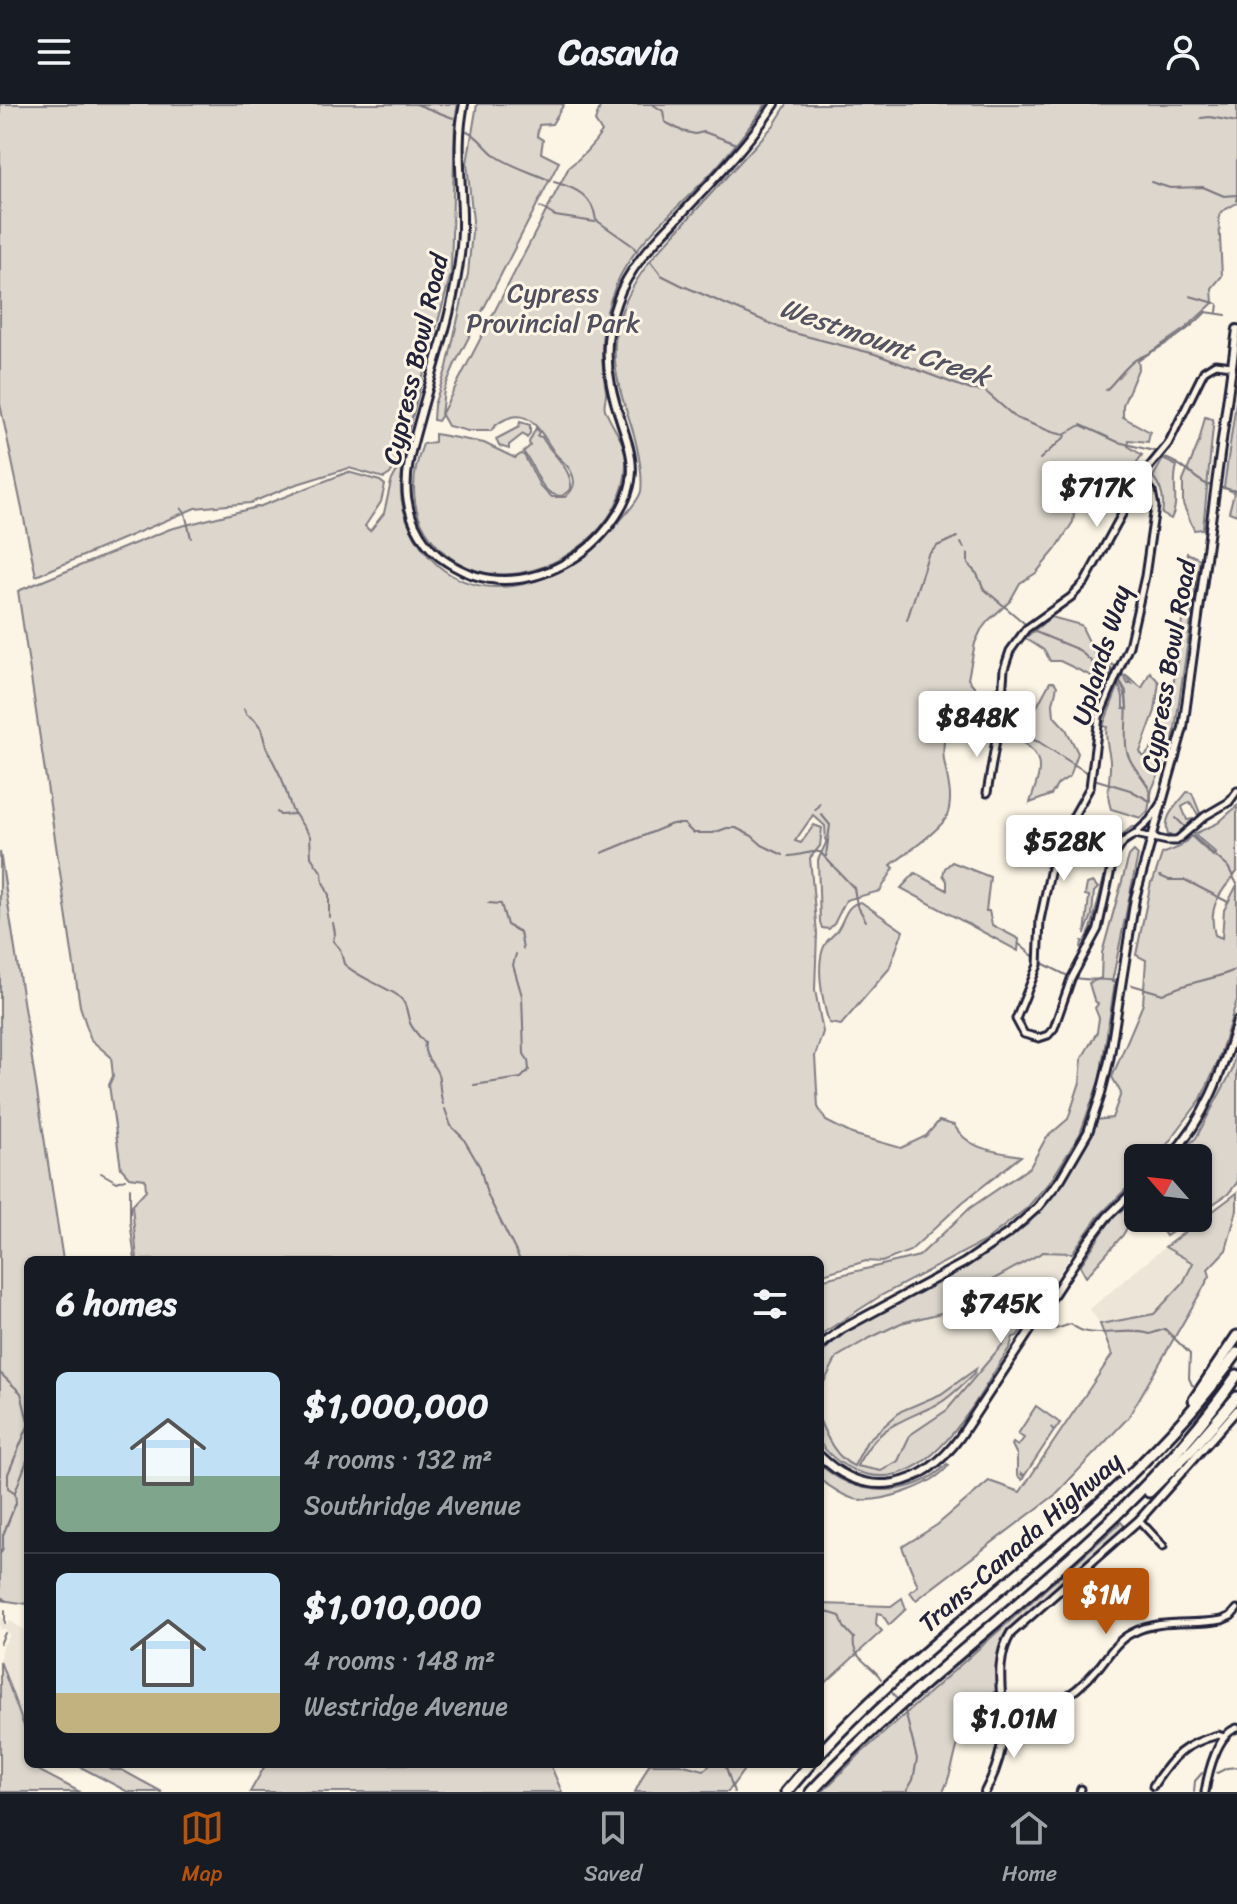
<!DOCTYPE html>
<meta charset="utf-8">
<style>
:root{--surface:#171b24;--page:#242831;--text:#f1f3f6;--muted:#9ea1a6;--line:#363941;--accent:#b45309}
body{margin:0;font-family:Sriracha,sans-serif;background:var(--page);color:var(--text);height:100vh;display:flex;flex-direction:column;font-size:30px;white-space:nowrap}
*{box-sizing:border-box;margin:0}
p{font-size:26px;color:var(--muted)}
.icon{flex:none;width:44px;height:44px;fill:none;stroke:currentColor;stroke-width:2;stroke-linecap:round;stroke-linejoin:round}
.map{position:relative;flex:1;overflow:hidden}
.sheet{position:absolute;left:24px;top:1152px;width:800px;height:512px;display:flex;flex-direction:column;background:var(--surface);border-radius:12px;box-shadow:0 2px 6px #0004}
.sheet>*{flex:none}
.needle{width:52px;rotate:298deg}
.buttons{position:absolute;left:1124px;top:1040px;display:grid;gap:16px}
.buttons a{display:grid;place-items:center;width:88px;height:88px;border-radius:12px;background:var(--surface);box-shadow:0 2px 6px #0004;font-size:40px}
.price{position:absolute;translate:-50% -68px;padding:0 18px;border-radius:8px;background:#fff;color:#222;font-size:26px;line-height:52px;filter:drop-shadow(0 2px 4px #0008)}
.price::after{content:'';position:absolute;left:50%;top:48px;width:24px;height:18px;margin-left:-12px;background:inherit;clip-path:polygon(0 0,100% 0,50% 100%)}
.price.current{background:var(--accent);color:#fff}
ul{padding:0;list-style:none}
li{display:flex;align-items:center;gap:24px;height:200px;padding:0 32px}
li+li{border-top:2px solid var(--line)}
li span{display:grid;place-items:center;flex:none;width:224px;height:160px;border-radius:12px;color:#555}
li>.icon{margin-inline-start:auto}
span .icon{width:96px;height:96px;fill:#fffc;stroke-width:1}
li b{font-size:34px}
h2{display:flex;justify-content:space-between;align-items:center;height:96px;padding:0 32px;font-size:34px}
header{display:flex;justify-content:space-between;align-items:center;height:104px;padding:0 32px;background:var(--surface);font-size:36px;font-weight:700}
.menu{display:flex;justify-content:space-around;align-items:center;height:112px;border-top:2px solid var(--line);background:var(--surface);font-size:22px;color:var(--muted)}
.menu a{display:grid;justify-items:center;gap:4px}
.menu .current{color:var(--accent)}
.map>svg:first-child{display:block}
</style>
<header><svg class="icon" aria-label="menu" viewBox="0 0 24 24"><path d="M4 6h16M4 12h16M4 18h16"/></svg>Casavia<svg class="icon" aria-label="person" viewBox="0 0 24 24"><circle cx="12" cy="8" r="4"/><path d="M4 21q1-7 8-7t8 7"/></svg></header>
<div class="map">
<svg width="1237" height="1688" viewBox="0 0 1237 1688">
<rect width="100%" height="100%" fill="#fcf5e5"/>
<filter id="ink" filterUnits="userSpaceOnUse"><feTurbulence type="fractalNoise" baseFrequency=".0125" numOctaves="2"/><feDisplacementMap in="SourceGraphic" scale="16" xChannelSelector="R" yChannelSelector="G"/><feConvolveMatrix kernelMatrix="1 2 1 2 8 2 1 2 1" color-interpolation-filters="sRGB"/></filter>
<g filter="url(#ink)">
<g fill="#ece5d8">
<polygon points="1165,1143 1194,1159 1183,1179 1154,1210 1100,1220 1090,1205"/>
<polygon points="1043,1148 1072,1149 1031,1214 1023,1220 1015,1221 1002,1241 947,1306 910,1331 898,1357 880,1367 847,1359 828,1337 820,1317 820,1287 837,1253 901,1219 969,1202 992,1176"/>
<polygon points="0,1511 7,1521 10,1517 23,1525 28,1535 28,1633 0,1557 1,1545 10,1531 5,1525 0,1525"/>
</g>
<g fill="#dcd6cc" stroke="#7f7c84" stroke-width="2">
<polygon points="0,0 458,0 455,15 451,170 402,350 390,370 384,374 349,364 294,381 250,399 195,404 36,472 0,300"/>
<path d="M 477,0 L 564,0 L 552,20 L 539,21 L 537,32 L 543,36 L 541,49 L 559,58 L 454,262 L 444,286 L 441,311 L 569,63 C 582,53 593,41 602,28 L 595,17 L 601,0 L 767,0 C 750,22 733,45 714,66 C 682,102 635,135 616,181 C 600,220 599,246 606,287 C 607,293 603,299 605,305 C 612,325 627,337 626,360 C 626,423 555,474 496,470 C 467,468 441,452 426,427 C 409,400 412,369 423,340 L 435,338 L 435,330 L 484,339 L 515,354 L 521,350 L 524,351 L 540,382 L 552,393 L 565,393 C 570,389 574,385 574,378 C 573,364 561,357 554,348 C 541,329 530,302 504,316 C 498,319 494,322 491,327 L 468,327 L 448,322 L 442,311 L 438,317 L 433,316 L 434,301 L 447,263 L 468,170 L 473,117 L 467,59 Z"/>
<path d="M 787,0 L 1237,0 L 1237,99 L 1221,108 L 1219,113 L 1222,172 L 1212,184 L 1213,199 L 1186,224 L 1138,257 L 1139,263 L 1123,301 L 1123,313 L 1150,328 L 1148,338 L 1129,336 L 1128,342 L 1142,351 L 1132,365 L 1110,366 L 1089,377 L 1075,402 L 1073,418 L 1056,445 L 1036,469 L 1020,479 L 1010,497 L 988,517 L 981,526 L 975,539 L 968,575 L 979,588 L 983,600 C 972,610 961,603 946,619 C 945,631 942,644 944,656 C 947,674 954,693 947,712 C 942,725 904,751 891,761 L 894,764 L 880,787 L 846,796 L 834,820 L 829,825 L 822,824 L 820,818 L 818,756 L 826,739 L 825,722 L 813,711 L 795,737 L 801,739 L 814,721 L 822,724 L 820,742 L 810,754 L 817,829 L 815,886 L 823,928 L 815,952 L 818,1003 L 826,1017 L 852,1030 L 901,1044 L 926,1032 L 939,1017 L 954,1021 C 968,1046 994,1047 1021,1052 L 963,1098 L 910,1147 L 882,1158 L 866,1157 L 820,1171 L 820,1156 L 137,1156 L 132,1101 L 146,1086 L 145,1075 L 129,1073 L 121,1064 L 109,981 L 113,972 L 111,953 L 91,936 L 80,902 L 18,487 L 170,425 L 261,402 L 348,368 L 380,377 L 385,381 L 381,398 L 365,422 L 370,427 L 384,409 L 391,378 L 404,353 C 403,365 400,377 401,389 C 402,410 411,428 423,445 C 476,517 577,475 620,417 C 626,409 639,397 641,387 C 643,373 639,352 636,339 C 632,319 623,301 619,281 C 606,230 623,191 654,152 L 774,21 Z"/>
<polygon points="1237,291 1237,411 1229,408 1234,389 1224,383"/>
<polygon points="1205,313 1212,315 1213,323 1203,425 1194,426 1183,400 1183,377 1199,338"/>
<polygon points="520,318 530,321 530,329 527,334 523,330 509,341 509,345 499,342 496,335 519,323"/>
<path d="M 536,324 L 539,328 L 537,332 L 542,333 C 549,348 573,364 571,385 L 562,392 C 538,392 537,362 523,348 L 530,342 L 529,338 Z"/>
<path d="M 1163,355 L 1177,362 C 1171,381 1180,398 1171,415 L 1162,410 C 1165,396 1162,384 1153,373 Z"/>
<path d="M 1187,449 L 1200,455 L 1173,639 L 1152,685 L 1148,707 L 1141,714 L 1111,705 C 1105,690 1111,673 1110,657 C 1109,645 1104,634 1107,623 L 1103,622 L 1119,581 L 1123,593 L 1123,605 L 1127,605 L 1126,587 L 1120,577 L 1123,571 L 1128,580 L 1132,580 L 1125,571 L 1142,584 L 1150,568 L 1159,578 L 1155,607 L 1140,648 L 1144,653 C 1175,620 1174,565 1181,523 C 1183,509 1189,494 1188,480 C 1188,469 1185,460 1187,449 Z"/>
<polygon points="1051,513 1081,521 1096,552 1115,562 1114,565 1110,565 1105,561 1108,567 1113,567 1103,588 1093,573 1100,557 1105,560 1101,556 1099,556 1091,572 1060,557 1050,557 1045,547 1025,534"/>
<path d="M 1050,578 L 1054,578 L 1057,582 L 1053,600 L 1054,612 L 1066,625 L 1078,649 L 1070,672 L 1058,680 L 1051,691 L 1030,699 C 1034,685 1044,665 1036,652 C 1031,642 1022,641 1020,630 L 1005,617 L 1006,612 L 1012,621 L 1022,618 L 1013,619 L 1008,612 L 1010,606 L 1009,603 L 1012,598 L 1011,590 L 1035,606 Z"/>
<path d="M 1187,688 L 1192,689 L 1200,709 L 1198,711 L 1190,698 L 1182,703 L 1187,716 L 1194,715 L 1176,731 L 1168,731 C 1162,711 1177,702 1187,688 Z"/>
<path d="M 1237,702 L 1237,768 C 1220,788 1207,804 1215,831 L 1222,834 L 1224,806 L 1237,781 L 1237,896 L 1218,957 L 1201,995 L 1157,1054 L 1138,1054 L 1138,1073 L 1098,1113 L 1072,1149 L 1043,1148 L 992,1176 L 984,1185 L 985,1192 L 969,1202 L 901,1219 L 868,1235 L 837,1253 L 820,1286 L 820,1252 L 835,1235 L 856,1221 L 968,1162 L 1029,1119 L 1096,1016 L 1112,1014 L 1121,989 L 1112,973 L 1143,900 L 1146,856 L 1136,851 L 1151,778 L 1153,777 L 1162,750 L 1180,743 L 1191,732 L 1213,752 L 1216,749 L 1194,730 L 1218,719 Z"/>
<path d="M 1133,722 L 1135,724 C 1102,744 1106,787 1096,821 C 1093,831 1088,840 1083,850 L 1081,844 L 1082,837 L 1085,838 L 1091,825 L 1113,738 Z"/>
<polygon points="1134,747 1138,751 1112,878 1115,879 1100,974 1080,1030 1052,1075 1027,1104 985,1137 882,1191 820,1231 820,1176 919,1152 970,1104 1030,1063 1046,1034 1068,1015 1080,978 1082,954 1097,928 1099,914 1095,904 1098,900 1094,896 1089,879 1101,874 1102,849 1129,752"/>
<polygon points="0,748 63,1156 28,1156 28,1500 0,1496"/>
<polygon points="952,758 990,773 986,807 989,807 992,821 1019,835 1018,847 901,784 915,769 947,786 947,777 943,771 945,764"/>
<polygon points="1093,778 1098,784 1094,788 1092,811 1085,830 1089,792 1085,791 1087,780"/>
<path d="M 861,798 L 903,827 L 889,865 L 841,921 L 829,919 C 823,900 814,857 826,839 C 829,834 835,830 838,825 C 846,813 845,801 861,798 Z"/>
<polygon points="1237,938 1237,1079 1228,1090 1198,1110 1198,1054 1175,1054 1196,1034 1232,967"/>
<polygon points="1237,1089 1237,1106 1226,1146 1208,1165 1210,1172 1128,1314 1055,1391 916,1496 910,1488 918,1482 902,1443 937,1421 989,1377 1020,1388 1112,1251 1100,1220 1154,1210 1183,1179 1193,1159 1165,1143"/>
<polygon points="1138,1090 1138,1114 1193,1114 1166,1132 1154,1114 1132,1115 1123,1131 1086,1173 1080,1162 1110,1117"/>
<path d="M 1023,1220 L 1024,1222 L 1017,1232 L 1013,1233 L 1010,1243 C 979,1289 934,1388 865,1370 C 847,1365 831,1354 820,1339 L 820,1317 C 827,1334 836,1354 854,1362 L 867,1337 L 901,1307 L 941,1290 L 976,1265 L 974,1270 C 963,1280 952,1292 940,1299 C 902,1318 878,1320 857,1362 L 881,1367 L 898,1357 L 910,1331 L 947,1306 L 1002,1241 L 1015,1221 Z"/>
<polygon points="1036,1302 1060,1319 1055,1326 1051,1323 1054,1327 1025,1371 1020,1369 1024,1373 1022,1376 1017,1371 1017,1351 1012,1341 1013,1339 1018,1342 1024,1334 1018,1330"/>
<path d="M 947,1360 L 949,1361 C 933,1382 881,1400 854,1395 C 842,1392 830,1382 820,1376 L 820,1360 C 854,1394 913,1395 947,1360 Z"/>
<path d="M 1121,1418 L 1125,1423 L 1015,1521 L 1005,1536 L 999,1586 L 971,1598 C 957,1627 957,1659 943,1688 L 822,1688 L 859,1651 Z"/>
<polygon points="902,1494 906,1505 889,1521 882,1510 877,1509 876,1520 882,1527 820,1584 820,1500 891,1502"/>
<polygon points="0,1557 28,1633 28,1660 35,1660 34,1664 80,1688 0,1688"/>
<polygon points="75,1660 104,1660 112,1666 122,1666 162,1688 128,1688"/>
<polygon points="266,1660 550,1660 562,1688 250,1688"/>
<polygon points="649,1660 680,1660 704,1666 711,1660 748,1660 728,1688 635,1688"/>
</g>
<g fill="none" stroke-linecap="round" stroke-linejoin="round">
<g stroke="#78757e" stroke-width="2">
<polyline points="416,0 453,14"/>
<polyline points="652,0 663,7 665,18 682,27 695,30 704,28 737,40 766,0"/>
<polyline points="1201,14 1210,13 1237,18"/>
<path d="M 467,27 C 480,33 485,44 496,52 C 513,63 531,68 549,76"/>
<path d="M 554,78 C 576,84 593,92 596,116 L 633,142 L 637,148"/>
<polyline points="1151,78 1170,84 1203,83 1224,92 1237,91"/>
<polyline points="540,103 555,112 595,118"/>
<polyline points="651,158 661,171 681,181 790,228 875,250 971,286 985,287 1016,314 1052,328 1064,331 1081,321 1118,338 1154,347"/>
<polyline points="1190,192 1215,199"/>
<polyline points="1217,208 1218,200"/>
<path d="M 1106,286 C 1114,279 1128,259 1137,255 C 1161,244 1188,227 1206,208 L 1226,211"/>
<path d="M 1165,354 C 1187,361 1194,377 1211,382"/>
<polyline points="1040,355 1066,332"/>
<polyline points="1218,383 1237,387"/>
<polyline points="181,404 185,409 191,434"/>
<polyline points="961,439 964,444"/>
<polyline points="968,450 968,460 977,470 984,485 1024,519"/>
<polyline points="907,516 928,451 937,442 957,433"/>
<polyline points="1033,527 1079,546 1109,574"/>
<path d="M 1120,579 C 1133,598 1122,626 1127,648 C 1132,668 1152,676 1151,698"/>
<polyline points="986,599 994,608"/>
<polyline points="244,605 246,610 255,616 261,624 266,643 282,675 292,706 310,732 311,753 322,769 323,778 329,791 329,813"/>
<polyline points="1005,619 1015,629 1039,638 1086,668"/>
<polyline points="1097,676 1130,686 1150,697"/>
<polyline points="815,706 820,699"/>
<polyline points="277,708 280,711 295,710"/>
<polyline points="821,710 830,721 826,752"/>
<polyline points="1176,714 1185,723"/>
<polyline points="1193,732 1228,763 1237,780"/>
<polyline points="602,749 672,720 684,720 693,729 713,729 727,724 736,724 752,732 762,741 783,751"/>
<path d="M 789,752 C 802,752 810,746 820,748 L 854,784 L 857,801 L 866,817"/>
<polyline points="1160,772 1169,776 1185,776 1228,798"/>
<polyline points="488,799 501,800 507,821 520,828 523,845"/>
<path d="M 333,819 L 335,829 L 333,837 L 340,845 L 344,860 C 358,873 381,881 397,891 C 408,899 406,908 410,919 C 413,926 420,933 425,939 C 422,954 437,961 439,974 C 440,984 440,990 443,1000"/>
<polyline points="1019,840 1033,852"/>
<polyline points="1044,860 1066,871"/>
<path d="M 1077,874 C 1090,877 1101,874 1114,877"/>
<path d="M 1132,881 L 1163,890 C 1186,877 1213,877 1237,865"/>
<polyline points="474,981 521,974 529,966 528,956 524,950 522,892 513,861 516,850"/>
<polyline points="445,1005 451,1022 463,1034 480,1063 487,1090 520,1156"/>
<polyline points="101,1069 117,1078 125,1075"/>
<polyline points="130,1084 130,1116 135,1156"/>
<path d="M 1056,1225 L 1071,1220 C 1090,1238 1125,1222 1150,1230 L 1165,1225 L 1190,1250 L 1189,1274 L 1192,1281 L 1196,1282"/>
<polyline points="0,1269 21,1289 28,1318"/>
<polyline points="14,1388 8,1384 8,1370 28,1322"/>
<polyline points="0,1450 3,1444 3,1431 16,1399 15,1388 28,1354"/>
<polyline points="0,1492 6,1497"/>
<path d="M 820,1506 L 840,1512 L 844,1523 L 854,1534 C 850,1554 872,1560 881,1575"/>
<polyline points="5,1519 5,1506"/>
<polyline points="0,1540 5,1529"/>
<polyline points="890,1586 897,1595"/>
<polyline points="905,1607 917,1655 913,1676 906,1688"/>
<polyline points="725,1660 734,1688"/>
<polyline points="1217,1669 1227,1664 1237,1663"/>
<polyline points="1194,1688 1195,1677 1202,1669"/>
</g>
<g stroke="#22223b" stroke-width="11">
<g id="minor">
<polyline points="1140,376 1152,387 1155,403 1145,472 1129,542 1099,613 1090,683 1055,745 1040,816 1038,861 1016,915 1024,930 1039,934 1048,931 1054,924 1071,875 1098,825 1114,752 1124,737 1135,730 1167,737 1176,737 1205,712 1229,698 1237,687"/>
<polyline points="987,689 1001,606 1004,565 1010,547 1026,525 1071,493 1085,478 1145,368 1168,340 1204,267 1215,260 1232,262"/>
<polyline points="1135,730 1150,716 1161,699"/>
<polyline points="1139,1416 1163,1442"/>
<path d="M 1002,1614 C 1045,1607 1069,1598 1098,1564 C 1108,1552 1117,1536 1132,1529 C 1161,1514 1191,1522 1222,1516 L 1231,1512 L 1237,1505"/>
<path d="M 1153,1682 C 1172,1652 1184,1640 1218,1631 L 1224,1633"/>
<polyline points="1080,1688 1081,1685"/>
<path d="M 1205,1688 C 1208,1669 1217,1630 1237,1624"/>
</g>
</g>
<g stroke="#22223b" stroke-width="12">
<g id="tertiary">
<path d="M 464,0 C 453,50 467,101 460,151 C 454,204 435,258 421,310 C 414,336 404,365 407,393 C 410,418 425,445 447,458 C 464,469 483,476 504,476 C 545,476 588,452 612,418 C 652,364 621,335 611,281 C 605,253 607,224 617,197 C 630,159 662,131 689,102 C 720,69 750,37 775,0"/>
<path d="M 1169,1054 C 1206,1014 1222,969 1237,917"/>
<polyline points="820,1242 842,1225 964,1159 1010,1128 1037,1104 1060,1076 1088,1028 1100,993 1109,957 1135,794 1183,624 1237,225"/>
<path d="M 820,1352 C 868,1399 924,1383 960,1333 L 1090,1135 L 1107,1113 L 1138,1083"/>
<path d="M 985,1688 C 995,1669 1002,1650 1003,1628 C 1004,1595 992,1559 1011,1529 L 1139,1416 L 1237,1306"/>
</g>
</g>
<g stroke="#22223b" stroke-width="15">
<g id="motorway">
<polyline points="1194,1296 1237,1232"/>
<polyline points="1149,1388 1193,1344 1237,1293"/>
<path d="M 820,1649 C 951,1507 1124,1408 1237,1249"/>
<polyline points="786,1688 810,1660"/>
<path d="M 811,1688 C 947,1542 1123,1437 1237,1271"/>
</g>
</g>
<use href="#minor" stroke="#fcf5e5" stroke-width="5"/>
<use href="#tertiary" stroke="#fcf5e5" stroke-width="6"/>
<use href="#motorway" stroke="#fcf5e5" stroke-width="9"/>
</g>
</g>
<g text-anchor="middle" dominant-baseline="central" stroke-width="6" stroke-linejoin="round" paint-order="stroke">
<g font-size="26" fill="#504f5f" stroke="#fcf5e5">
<text x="553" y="189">Cypress<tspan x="553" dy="30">Provincial Park</tspan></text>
</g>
<g font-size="26" fill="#22223b" stroke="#fcf5e5">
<text transform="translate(415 255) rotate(-77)">Cypress Bowl Road</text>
<text transform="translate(1101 551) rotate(-73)">Uplands Way</text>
<text transform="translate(1168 562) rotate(-80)">Cypress Bowl Road</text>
<text transform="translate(1020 1438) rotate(-41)">Trans-Canada Highway</text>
</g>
<g font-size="28" font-style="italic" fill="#545362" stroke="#fcf5e5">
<text transform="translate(885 238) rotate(19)">Westmount Creek</text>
</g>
</g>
</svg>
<div class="buttons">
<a><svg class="needle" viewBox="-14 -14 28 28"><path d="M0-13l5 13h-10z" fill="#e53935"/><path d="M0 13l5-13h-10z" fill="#9ea1a6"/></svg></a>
</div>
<b class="price" style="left:1097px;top:425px">$717K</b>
<b class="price" style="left:977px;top:655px">$848K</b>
<b class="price" style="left:1064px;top:779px">$528K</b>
<b class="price" style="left:1001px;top:1241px">$745K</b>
<b class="price current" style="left:1106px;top:1532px">$1M</b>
<b class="price" style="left:1014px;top:1656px">$1.01M</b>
<section class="sheet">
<h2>6 homes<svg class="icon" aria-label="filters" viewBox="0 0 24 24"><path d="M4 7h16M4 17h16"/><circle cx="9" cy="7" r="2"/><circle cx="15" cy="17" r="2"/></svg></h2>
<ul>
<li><span style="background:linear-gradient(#bfe0f5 65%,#7fa58c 0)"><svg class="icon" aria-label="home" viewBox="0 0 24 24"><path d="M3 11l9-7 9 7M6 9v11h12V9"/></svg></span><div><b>$1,000,000</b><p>4 rooms · 132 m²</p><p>Southridge Avenue</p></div></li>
<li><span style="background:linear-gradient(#bfe0f5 75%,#c2b280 0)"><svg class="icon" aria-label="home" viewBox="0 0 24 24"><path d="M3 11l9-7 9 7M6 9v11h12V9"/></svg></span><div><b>$1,010,000</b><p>4 rooms · 148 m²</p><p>Westridge Avenue</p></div></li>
</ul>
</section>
</div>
<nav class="menu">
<a class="current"><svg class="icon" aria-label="map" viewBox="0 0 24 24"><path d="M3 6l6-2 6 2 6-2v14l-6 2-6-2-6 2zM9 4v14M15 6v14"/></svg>Map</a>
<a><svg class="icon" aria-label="saved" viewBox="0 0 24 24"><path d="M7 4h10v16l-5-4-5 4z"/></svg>Saved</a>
<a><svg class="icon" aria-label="home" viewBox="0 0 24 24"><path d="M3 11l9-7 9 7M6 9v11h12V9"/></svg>Home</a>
</nav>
